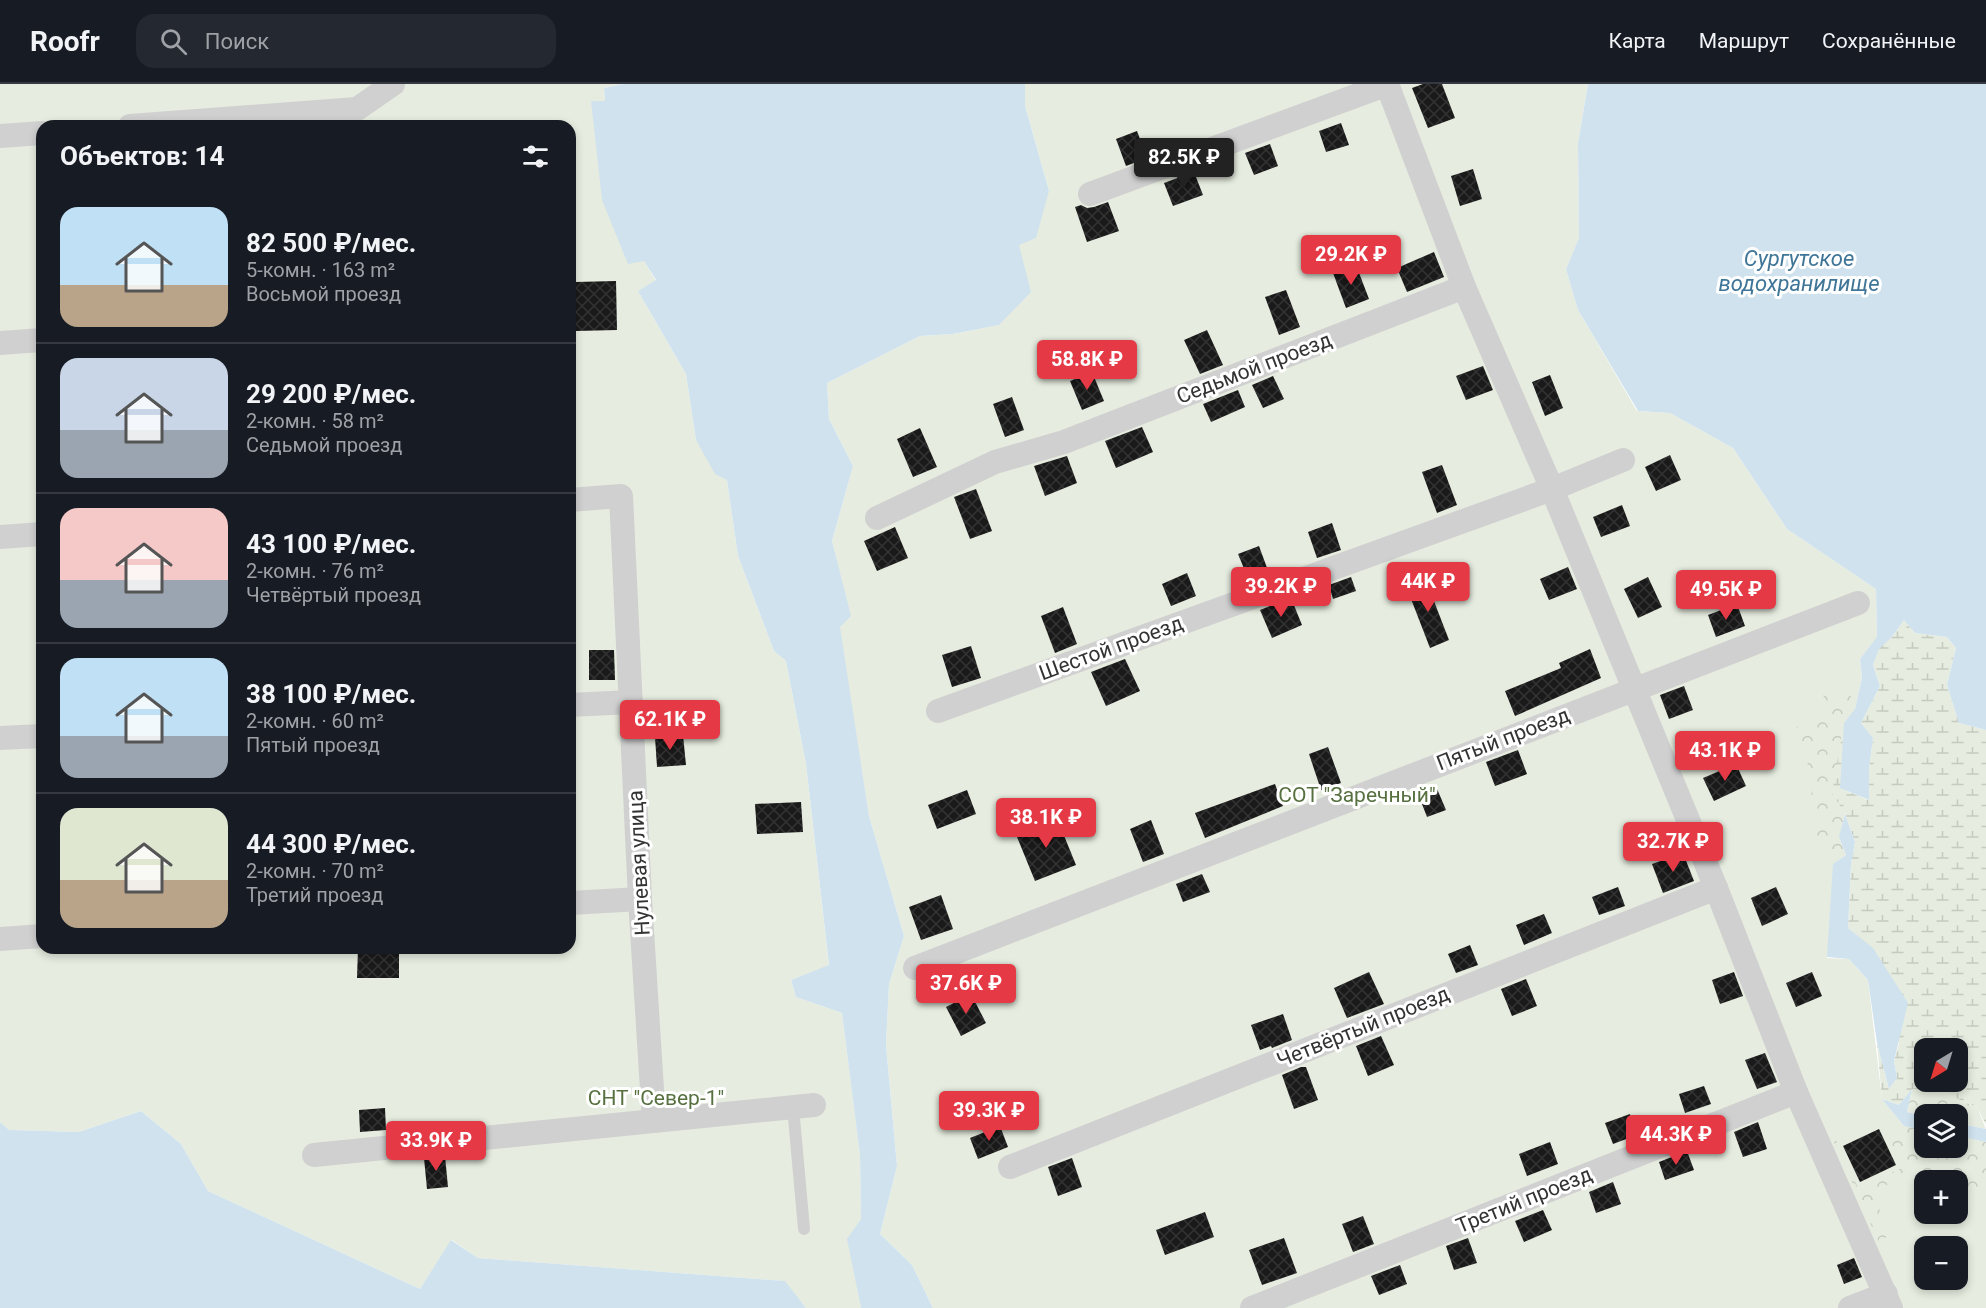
<!DOCTYPE html>
<html lang="ru">
<meta charset="utf-8">
<style>
:root{--surface:#171b24;--page:#242831;--text:#f1f3f6;--muted:#9ea1a6;--line:#363941;--accent:#e63946}
body{margin:0;font-family:Roboto,sans-serif;background:var(--page);color:var(--text);height:100vh;display:flex;flex-direction:column;font-size:22px;white-space:nowrap}
*{box-sizing:border-box;margin:0}
p{font-size:20px;color:var(--muted)}
.icon{flex:none;width:33px;height:33px;fill:none;stroke:currentColor;stroke-width:2;stroke-linecap:round;stroke-linejoin:round}
.map{position:relative;flex:1;overflow:hidden}
.side{position:absolute;left:36px;top:36px;width:540px;height:834px;display:flex;flex-direction:column;background:var(--surface);border-radius:18px;box-shadow:0 3px 9px #0003}
.side>*{flex:none}
.needle{width:39px;rotate:218deg}
.buttons{position:absolute;left:1914px;top:954px;display:grid;gap:12px}
.buttons a{display:grid;place-items:center;width:54px;height:54px;border-radius:12px;background:var(--surface);box-shadow:0 3px 9px #0003;font-size:30px}
.price{position:absolute;translate:-50% -51px;padding:0 14px;border-radius:6px;background:var(--accent);color:#fff;font-size:20px;line-height:39px;filter:drop-shadow(0 2px 3px #0008)}
.price::after{content:'';position:absolute;left:50%;top:36px;width:18px;height:14px;margin-left:-9px;background:inherit;clip-path:polygon(0 0,100% 0,50% 100%)}
.price.on{background:#222;color:#fff}
ul{padding:0;list-style:none}
li{display:flex;align-items:center;gap:18px;height:150px;padding:0 24px}
li+li{border-top:2px solid var(--line)}
li span{display:grid;place-items:center;flex:none;width:168px;height:120px;border-radius:18px;color:#555}
li>.icon{margin-inline-start:auto}
span .icon{width:72px;height:72px;fill:#fffc;stroke-width:1}
li b{font-size:26px}
h2{display:flex;justify-content:space-between;align-items:center;height:72px;padding:0 24px;font-size:26px}
header{display:flex;align-items:center;gap:36px;box-sizing:border-box;height:84px;padding:0 30px;background:var(--surface);border-bottom:2px solid var(--line)}
header strong{font-size:28px}
nav{display:flex;gap:33px;margin-inline-start:auto;font-size:21px}
.search{width:420px;height:54px;background:var(--page);display:flex;align-items:center;gap:15px;box-sizing:border-box;padding:0 21px;border-radius:18px;color:var(--muted);font-size:22px}
.map>svg:first-child{display:block}
</style>
<header>
<strong>Roofr</strong>
<div class="search"><svg class="icon" aria-label="search" viewBox="0 0 24 24"><circle cx="10" cy="10" r="6"/><path d="M15 15l6 6"/></svg>Поиск</div>
<nav><a>Карта</a><a>Маршрут</a><a>Сохранённые</a></nav>
</header>
<div class="map">
<svg width="1986" height="1224" viewBox="0 0 1986 1224">
<defs>
<pattern id="forest-crowns" width="20" height="18" patternUnits="userSpaceOnUse" patternTransform="scale(1.5)"><rect width="20" height="18" fill="#e6ecdf"/><path d="M2 6a3 3 0 1 1 6 0M12 15a3 3 0 1 1 6 0" fill="none" stroke="#c6cbc0"/></pattern>
<pattern id="wetland-marsh" width="20" height="14" patternUnits="userSpaceOnUse" patternTransform="scale(1.5)"><rect width="20" height="14" fill="#e6ecdf"/><path d="M1 5h8M5 5V1M11 12h8M15 12V8" fill="none" stroke="#c6cbc0"/></pattern>
<pattern id="building-cross-hatch" width="8" height="8" patternUnits="userSpaceOnUse" patternTransform="scale(1.5)"><rect width="8" height="8" fill="#1a1a1a"/><path d="M0 0l8 8M0 8l8-8" fill="none" stroke="#333"/></pattern>
</defs>
<rect width="100%" height="100%" fill="#fff"/>
<g fill="#e6ecdf" fill-rule="evenodd">
<path d="M 0,0 L 623,0 L 604,4 L 605,17 L 591,17 L 644,177 L 656,197 L 638,207 L 686,290 L 696,356 L 727,396 L 738,472 L 774,567 L 786,577 L 806,680 L 829,882 L 791,896 L 796,913 L 842,929 L 860,1070 L 861,1135 L 848,1155 L 861,1224 L 806,1224 L 784,1197 L 478,1174 L 452,1156 L 420,1205 L 208,1107 L 181,1060 L 141,1027 L 79,1048 L 9,1046 L 0,1038 ZM 42,42 L 570,42 L 570,864 L 42,864 Z"/>
<path d="M 1025,0 L 1588,0 L 1578,59 L 1579,154 L 1566,185 L 1578,226 L 1637,327 L 1670,329 L 1733,364 L 1787,445 L 1876,505 L 1877,554 L 1860,575 L 1862,594 L 1855,625 L 1827,874 L 1849,875 L 1868,896 L 1882,1015 L 1904,1042 L 1924,1046 L 1924,1064 L 1958,1064 L 1958,1052 L 1986,1058 L 1986,1224 L 933,1224 L 912,1181 L 880,1150 L 897,1082 L 886,961 L 889,900 L 904,852 L 869,732 L 839,543 L 850,531 L 832,457 L 853,382 L 829,335 L 827,299 L 920,252 L 954,250 L 998,241 L 1019,161 L 1049,107 L 1025,22 ZM 1924,1096 L 1958,1096 L 1958,1130 L 1924,1130 ZM 1924,1162 L 1958,1162 L 1958,1196 L 1924,1196 Z"/>
</g>
<g fill="url(#forest-crowns)">
<polygon points="1823,609 1850,610 1855,625 1844,639 1832,709 1845,730 1839,753 1846,771 1833,780 1829,757 1817,753 1806,667 1780,659 1802,638 1828,635"/>
<polygon points="1912,1005 1934,1005 1977,1023 1986,1045 1958,1039 1958,1030 1924,1032 1907,1028"/>
<polygon points="1904,1042 1924,1046 1924,1064 1958,1064 1958,1052 1986,1058 1986,1109 1972,1113 1958,1101 1958,1096 1920,1085 1874,1107 1887,1150 1882,1165 1833,1056 1835,1054 1858,1104 1902,1084 1892,1060"/>
</g>
<path fill="url(#wetland-marsh)" fill-rule="evenodd" d="M 1904,536 L 1915,549 L 1947,553 L 1956,564 L 1947,601 L 1959,639 L 1986,646 L 1986,1041 L 1977,1023 L 1934,1005 L 1912,1005 L 1899,1021 L 1882,1015 L 1877,959 L 1889,1005 L 1897,994 L 1894,977 L 1899,959 L 1873,865 L 1848,844 L 1851,780 L 1855,758 L 1845,730 L 1832,709 L 1844,639 L 1840,704 L 1868,716 L 1869,685 L 1873,654 L 1861,639 L 1880,602 L 1873,581 L 1879,564 L 1892,553 ZM 1924,964 L 1958,964 L 1958,998 L 1924,998 Z"/>
<g fill="#cfe2ee">
<polygon points="623,0 1025,0 1025,22 1049,107 1036,154 1019,161 1031,208 999,241 953,250 920,252 827,299 829,335 853,382 832,457 851,532 840,543 869,732 904,852 889,900 886,961 897,1082 880,1150 912,1181 933,1224 861,1224 847,1155 861,1135 860,1071 842,929 796,913 791,896 829,881 806,680 786,577 774,567 738,472 727,396 715,390 696,356 686,290 638,207 656,196 644,177 628,180 602,116 591,17 605,17 604,4"/>
<polygon points="1588,0 1986,0 1986,646 1959,639 1947,601 1956,564 1947,553 1915,549 1904,536 1892,553 1879,565 1873,581 1880,602 1861,639 1873,654 1869,685 1869,716 1840,704 1844,639 1855,625 1862,594 1860,575 1877,553 1876,505 1787,445 1733,364 1670,329 1638,327 1578,226 1566,185 1579,154 1578,59"/>
<polygon points="1845,730 1855,758 1851,780 1848,844 1873,864 1908,919 1894,977 1897,994 1889,1005 1877,959 1868,896 1849,875 1827,873 1833,780 1846,771 1839,753"/>
<polygon points="1912,1005 1907,1028 1924,1032 1924,1046 1904,1042 1882,1015 1899,1021"/>
<polygon points="141,1027 181,1060 208,1107 420,1205 451,1156 478,1174 785,1197 806,1224 0,1224 0,1038 9,1046 79,1048"/>
<polygon points="1958,1039 1986,1045 1986,1058 1958,1052"/>
</g>
<g fill="url(#building-cross-hatch)">
<polygon points="1423,0 1442,0 1455,34 1428,44 1412,4"/>
<polygon points="1341,39 1349,61 1326,68 1319,47"/>
<polygon points="1137,47 1147,74 1126,82 1116,55"/>
<polygon points="1270,60 1278,82 1254,91 1245,69"/>
<polygon points="1473,85 1482,115 1460,122 1451,92"/>
<polygon points="1194,88 1203,111 1173,122 1164,99"/>
<polygon points="1108,118 1119,147 1087,158 1075,123 1081,121 1087,124 1094,123"/>
<polygon points="1434,168 1444,193 1407,208 1397,184"/>
<polygon points="1356,181 1369,215 1346,224 1333,189"/>
<polygon points="616,197 617,246 576,247 575,198"/>
<polygon points="1286,206 1300,243 1279,251 1265,213"/>
<polygon points="1207,246 1223,281 1200,290 1184,256"/>
<polygon points="1483,282 1493,306 1466,316 1456,292"/>
<polygon points="1092,288 1104,317 1082,326 1070,297"/>
<polygon points="1550,291 1563,324 1545,332 1532,298"/>
<polygon points="1273,292 1284,315 1263,324 1252,301"/>
<polygon points="1238,306 1245,323 1211,338 1203,320"/>
<polygon points="1012,313 1024,346 1005,353 993,320"/>
<polygon points="1142,343 1153,368 1116,384 1105,357"/>
<polygon points="920,344 937,383 913,393 897,355"/>
<polygon points="1670,371 1681,396 1656,407 1645,383"/>
<polygon points="1067,372 1077,399 1045,412 1034,382"/>
<polygon points="1442,381 1457,421 1437,429 1422,388"/>
<polygon points="976,405 992,447 970,455 954,413"/>
<polygon points="1622,421 1630,442 1601,453 1593,433"/>
<polygon points="1332,439 1341,466 1317,474 1308,448"/>
<polygon points="895,443 908,474 877,487 864,457"/>
<polygon points="1259,462 1270,492 1250,499 1238,470"/>
<polygon points="1568,483 1577,505 1549,516 1540,495"/>
<polygon points="1187,489 1196,512 1171,522 1162,500"/>
<polygon points="1351,493 1356,507 1333,515 1329,501"/>
<polygon points="1648,493 1662,523 1638,534 1624,505"/>
<polygon points="1425,494 1449,556 1430,564 1406,502"/>
<polygon points="1291,514 1302,541 1272,554 1260,526"/>
<polygon points="1737,520 1745,542 1716,553 1708,531"/>
<polygon points="1063,523 1077,560 1055,569 1041,532"/>
<polygon points="971,562 981,594 952,603 942,571"/>
<polygon points="1590,565 1601,594 1515,632 1505,607 1561,584 1559,579"/>
<polygon points="589,566 614,566 615,596 589,596"/>
<polygon points="1125,575 1140,607 1106,622 1091,588"/>
<polygon points="1684,602 1693,626 1669,635 1660,611"/>
<polygon points="683,651 686,681 657,683 655,653"/>
<polygon points="1328,663 1341,699 1321,706 1309,670"/>
<polygon points="1518,666 1527,690 1495,702 1486,678"/>
<polygon points="1736,680 1746,702 1714,717 1703,694"/>
<polygon points="1275,700 1283,722 1205,754 1195,729"/>
<polygon points="1435,700 1446,726 1427,733 1417,707"/>
<polygon points="967,706 976,730 937,745 928,721"/>
<polygon points="801,718 803,748 757,750 755,720"/>
<polygon points="1056,732 1076,781 1035,797 1015,748"/>
<polygon points="1151,736 1164,770 1143,778 1130,745"/>
<polygon points="1683,769 1694,797 1663,809 1652,780"/>
<polygon points="1202,790 1210,808 1183,818 1176,800"/>
<polygon points="1618,803 1625,822 1599,831 1592,813"/>
<polygon points="1776,803 1788,830 1762,842 1751,814"/>
<polygon points="941,811 953,845 921,856 909,823"/>
<polygon points="1544,830 1552,849 1524,861 1516,841"/>
<polygon points="1470,861 1478,881 1456,889 1448,870"/>
<polygon points="358,864 399,864 399,894 357,894"/>
<polygon points="1369,888 1384,920 1347,934 1334,904"/>
<polygon points="1734,888 1743,912 1720,920 1712,896"/>
<polygon points="1812,888 1822,912 1796,923 1786,899"/>
<polygon points="1526,895 1537,922 1512,932 1501,905"/>
<polygon points="971,910 986,939 961,952 946,923"/>
<polygon points="1283,930 1292,956 1272,964 1271,962 1260,966 1251,941"/>
<polygon points="1381,952 1394,981 1368,992 1356,962"/>
<polygon points="1765,969 1777,998 1757,1005 1745,976"/>
<polygon points="1301,983 1306,983 1318,1016 1294,1025 1282,991"/>
<polygon points="1704,1002 1711,1020 1685,1029 1679,1010"/>
<polygon points="385,1024 386,1046 360,1048 359,1026"/>
<polygon points="1630,1030 1637,1051 1613,1060 1605,1039"/>
<polygon points="1758,1038 1767,1065 1743,1073 1734,1048"/>
<polygon points="1000,1042 1008,1063 978,1075 970,1054"/>
<polygon points="1879,1045 1896,1081 1860,1098 1843,1062"/>
<polygon points="1550,1058 1558,1080 1527,1092 1519,1070"/>
<polygon points="1687,1067 1694,1086 1665,1096 1659,1078"/>
<polygon points="445,1072 448,1103 427,1105 424,1074"/>
<polygon points="1072,1074 1082,1103 1058,1112 1048,1083"/>
<polygon points="1613,1098 1621,1120 1596,1129 1589,1108"/>
<polygon points="1543,1126 1552,1146 1524,1158 1515,1137"/>
<polygon points="1205,1128 1214,1153 1165,1171 1156,1146"/>
<polygon points="1363,1132 1374,1160 1353,1168 1342,1140"/>
<polygon points="1284,1154 1297,1189 1262,1201 1249,1166"/>
<polygon points="1468,1154 1477,1179 1454,1186 1446,1162"/>
<polygon points="1854,1174 1862,1193 1844,1200 1837,1181"/>
<polygon points="1400,1181 1407,1200 1379,1211 1371,1192"/>
</g>
<g fill="none" stroke-linecap="round" stroke-linejoin="round">
<polyline stroke="#d0d0d0" stroke-width="12" points="793,1023 804,1145"/>
<g stroke="#d0d0d0" stroke-width="24">
<polyline points="1387,0 1464,203 1552,405 1716,804 1796,1008 1891,1224"/>
<polyline points="130,42 357,25 393,0"/>
<polyline points="0,52 42,49"/>
<polyline points="1090,110 1388,0"/>
<polyline points="0,259 42,256"/>
<polyline points="570,416 621,412 640,815 654,1037"/>
<polyline points="877,434 995,378 1064,358 1464,203"/>
<polyline points="0,453 42,450"/>
<polyline points="570,621 631,618"/>
<polyline points="938,627 1552,405 1623,376"/>
<polyline points="0,654 42,652"/>
<polyline points="570,819 640,815"/>
<polyline points="0,855 42,852"/>
<polyline points="915,884 1858,519"/>
<polyline points="314,1071 814,1021"/>
<polyline points="1010,1083 1716,804"/>
<polyline points="1252,1224 1796,1008"/>
<polyline points="1850,1224 1886,1210"/>
</g>
</g>
<g text-anchor="middle" dominant-baseline="central" stroke-width="6" stroke-linejoin="round" paint-order="stroke">
<g font-size="21" fill="#333" stroke="#fff">
<text transform="translate(1254 284) rotate(-21)">Седьмой проезд</text>
<text transform="translate(1111 564) rotate(-20)">Шестой проезд</text>
<text transform="translate(1503 655) rotate(-21)">Пятый проезд</text>
<text transform="translate(639 779) rotate(-93)">Нулевая улица</text>
<text transform="translate(1363 943) rotate(-22)">Четвёртый проезд</text>
<text transform="translate(1524 1116) rotate(-22)">Третий проезд</text>
</g>
<g font-size="21" fill="#56703f" stroke="#fff">
<text x="1357" y="711">СОТ "Заречный"</text>
<text x="656" y="1014">СНТ "Север-1"</text>
</g>
<g font-size="22" font-style="italic" fill="#3f7597" stroke="#fff">
<text x="1799" y="174">Сургутское<tspan x="1799" dy="25">водохранилище</tspan></text>
</g>
</g>
</svg>
<div class="buttons">
<a><svg class="needle" viewBox="-14 -14 28 28"><path d="M0-13l5 13h-10z" fill="#e53935"/><path d="M0 13l5-13h-10z" fill="#9ea1a6"/></svg></a>
<a><svg class="icon" aria-label="layers" viewBox="0 0 24 24"><path d="M12 4l9 5-9 5-9-5zM3 14l9 5 9-5"/></svg></a>
<a>+</a>
<a>−</a>
</div>
<b class="price on" style="left:1184px;top:105px">82.5K ₽</b>
<b class="price" style="left:1351px;top:202px">29.2K ₽</b>
<b class="price" style="left:1087px;top:307px">58.8K ₽</b>
<b class="price" style="left:1428px;top:529px">44K ₽</b>
<b class="price" style="left:1281px;top:534px">39.2K ₽</b>
<b class="price" style="left:1726px;top:537px">49.5K ₽</b>
<b class="price" style="left:670px;top:667px">62.1K ₽</b>
<b class="price" style="left:1725px;top:698px">43.1K ₽</b>
<b class="price" style="left:1046px;top:765px">38.1K ₽</b>
<b class="price" style="left:1673px;top:789px">32.7K ₽</b>
<b class="price" style="left:966px;top:931px">37.6K ₽</b>
<b class="price" style="left:989px;top:1058px">39.3K ₽</b>
<b class="price" style="left:1676px;top:1082px">44.3K ₽</b>
<b class="price" style="left:436px;top:1088px">33.9K ₽</b>
<section class="side">
<h2>Объектов: 14<svg class="icon" aria-label="filters" viewBox="0 0 24 24"><path d="M4 7h16M4 17h16"/><circle cx="9" cy="7" r="2"/><circle cx="15" cy="17" r="2"/></svg></h2>
<ul>
<li><span style="background:linear-gradient(#bfe0f5 65%,#b9a48a 0)"><svg class="icon" aria-label="home" viewBox="0 0 24 24"><path d="M3 11l9-7 9 7M6 9v11h12V9"/></svg></span><div><b>82 500 ₽/мес.</b><p>5-комн. · 163 m²</p><p>Восьмой проезд</p></div></li>
<li><span style="background:linear-gradient(#c9d6e8 60%,#9aa5b1 0)"><svg class="icon" aria-label="home" viewBox="0 0 24 24"><path d="M3 11l9-7 9 7M6 9v11h12V9"/></svg></span><div><b>29 200 ₽/мес.</b><p>2-комн. · 58 m²</p><p>Седьмой проезд</p></div></li>
<li><span style="background:linear-gradient(#f6c9c9 60%,#9aa5b1 0)"><svg class="icon" aria-label="home" viewBox="0 0 24 24"><path d="M3 11l9-7 9 7M6 9v11h12V9"/></svg></span><div><b>43 100 ₽/мес.</b><p>2-комн. · 76 m²</p><p>Четвёртый проезд</p></div></li>
<li><span style="background:linear-gradient(#bfe0f5 65%,#9aa5b1 0)"><svg class="icon" aria-label="home" viewBox="0 0 24 24"><path d="M3 11l9-7 9 7M6 9v11h12V9"/></svg></span><div><b>38 100 ₽/мес.</b><p>2-комн. · 60 m²</p><p>Пятый проезд</p></div></li>
<li><span style="background:linear-gradient(#dfe7d0 60%,#b9a48a 0)"><svg class="icon" aria-label="home" viewBox="0 0 24 24"><path d="M3 11l9-7 9 7M6 9v11h12V9"/></svg></span><div><b>44 300 ₽/мес.</b><p>2-комн. · 70 m²</p><p>Третий проезд</p></div></li>
</ul>
</section>
</div>
